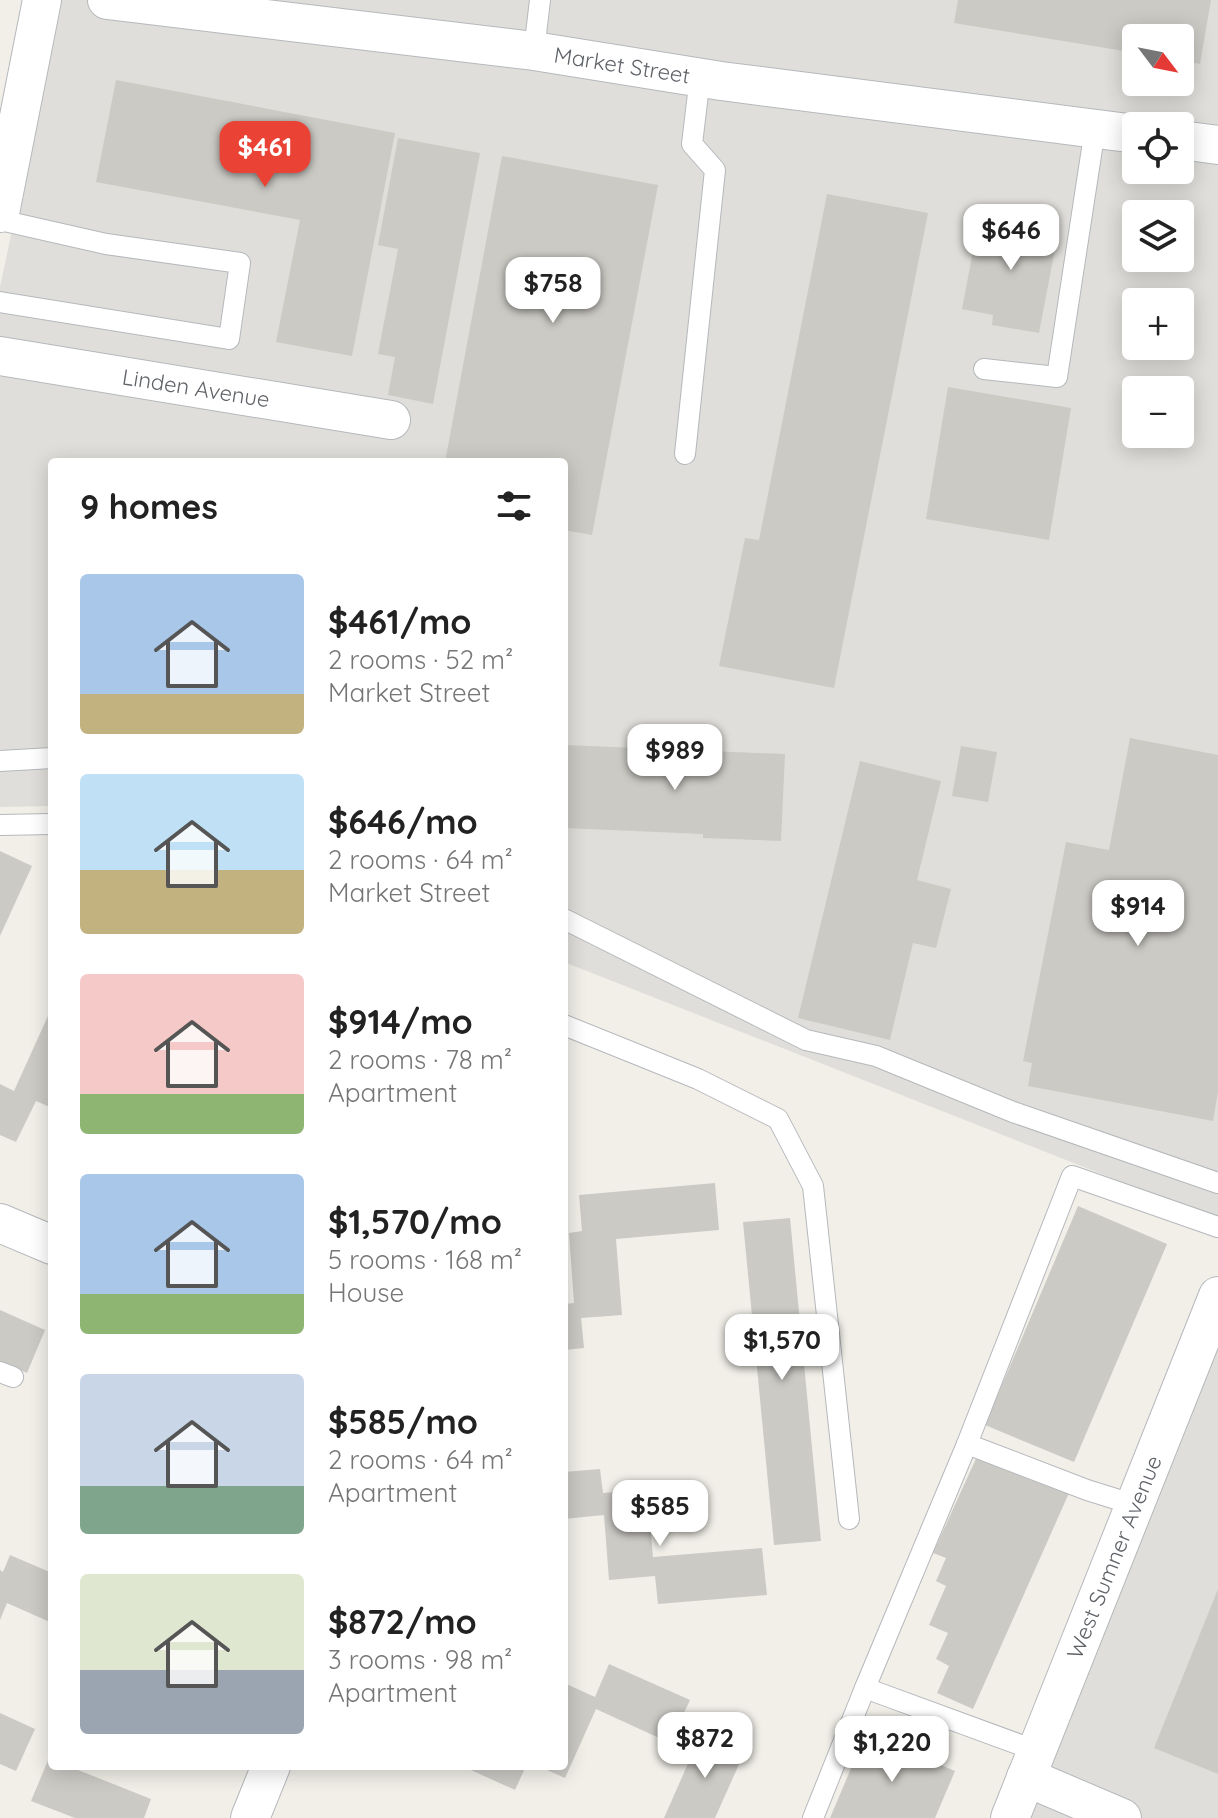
<!DOCTYPE html>
<meta charset="utf-8">
<style>
:root{--surface:#fff;--page:#f6f6f6;--text:#222;--muted:#767676;--accent:#ea4335}
body{margin:0;font-family:Quicksand,sans-serif;background:var(--page);color:var(--text);height:100vh;display:flex;flex-direction:column;font-size:30px;white-space:nowrap}
*{box-sizing:border-box;margin:0}
p{font-size:26px;color:var(--muted)}
.icon{flex:none;width:44px;height:44px;fill:none;stroke:currentColor;stroke-width:2;stroke-linecap:round;stroke-linejoin:round}
.map{position:relative;flex:1;overflow:hidden}
.drawer{position:absolute;left:48px;top:458px;width:520px;height:1312px;display:flex;flex-direction:column;background:var(--surface);border-radius:8px;box-shadow:0 4px 20px #0003}
.drawer>*{flex:none}
.needle{width:52px;rotate:122deg}
.buttons{position:absolute;left:1122px;top:24px;display:grid;gap:16px}
.buttons a{display:grid;place-items:center;width:72px;height:72px;border-radius:8px;background:var(--surface);box-shadow:0 4px 20px #0003;font-size:40px}
.price{position:absolute;translate:-50% -68px;padding:0 18px;border-radius:16px;background:#fff;color:#222;font-size:26px;line-height:52px;filter:drop-shadow(0 2px 4px #0008)}
.price::after{content:'';position:absolute;left:50%;top:48px;width:24px;height:18px;margin-left:-12px;background:inherit;clip-path:polygon(0 0,100% 0,50% 100%)}
.price.active{background:var(--accent);color:#fff}
ul{padding:0;list-style:none}
li{display:flex;align-items:center;gap:24px;height:200px;padding:0 32px}
li span{display:grid;place-items:center;flex:none;width:224px;height:160px;border-radius:8px;color:#555}
li>.icon{margin-inline-start:auto}
span .icon{width:96px;height:96px;fill:#fffc;stroke-width:1}
li b{font-size:34px}
h2{display:flex;justify-content:space-between;align-items:center;height:96px;padding:0 32px;font-size:34px}
.map>svg:first-child{display:block}
</style>
<div class="map">
<svg width="1218" height="1818" viewBox="0 0 1218 1818">
<rect width="100%" height="100%" fill="#f1efe8"/>
<g fill="#e0deda" fill-rule="evenodd">
<path d="M 61,0 L 1218,0 L 1218,1220 L 564,962 L 564,462 L 52,462 L 52,806 L 0,807 L 0,287 ZM 1136,38 L 1180,38 L 1180,82 L 1136,82 ZM 1136,126 L 1180,126 L 1180,170 L 1136,170 ZM 1136,214 L 1180,214 L 1180,258 L 1136,258 ZM 1136,302 L 1180,302 L 1180,346 L 1136,346 ZM 1136,390 L 1180,390 L 1180,434 L 1136,434 Z"/>
<polygon points="1218,1343 1218,1818 1029,1818"/>
</g>
<g fill="#cccac5">
<polygon points="958,0 1211,0 1200,64 1180,60 1180,38 1136,38 1136,53 954,23"/>
<polygon points="116,80 395,133 352,356 276,342 300,220 96,182"/>
<polygon points="398,138 480,153 433,404 388,395 395,357 378,354 398,249 378,245"/>
<polygon points="502,156 658,185 592,535 564,530 564,462 445,462"/>
<polygon points="827,194 928,213 834,688 719,666 745,538 759,540"/>
<polygon points="980,214 1059,228 1039,333 992,325 993,315 962,309"/>
<polygon points="948,387 1071,408 1049,540 926,519"/>
<polygon points="1130,738 1218,755 1218,1092 1213,1121 1028,1086 1032,1063 1023,1061 1066,842 1109,850"/>
<polygon points="564,745 785,754 781,841 703,838 703,834 564,828"/>
<polygon points="961,746 997,752 988,802 952,796"/>
<polygon points="860,761 941,781 917,880 951,889 936,948 913,943 890,1040 798,1018"/>
<polygon points="0,851 32,866 0,936"/>
<polygon points="52,1007 52,1108 36,1101 16,1142 0,1135 0,1084 14,1091"/>
<polygon points="715,1183 719,1230 616,1239 622,1315 581,1318 584,1348 564,1350 564,1304 574,1303 569,1233 582,1231 579,1195"/>
<polygon points="1078,1206 1167,1244 1074,1462 985,1425"/>
<polygon points="790,1218 821,1541 774,1545 743,1222"/>
<polygon points="0,1310 45,1330 27,1373 0,1361"/>
<polygon points="979,1452 1069,1493 973,1709 937,1693 949,1666 936,1659 948,1633 929,1625 946,1586 936,1581 946,1558 933,1553"/>
<polygon points="600,1469 603,1493 647,1489 653,1557 762,1548 767,1595 658,1604 655,1576 609,1580 604,1515 564,1519 564,1472"/>
<polygon points="10,1555 52,1573 52,1623 7,1603 0,1620 0,1570 3,1572"/>
<polygon points="1218,1589 1218,1774 1154,1748"/>
<polygon points="609,1664 690,1700 670,1743 596,1709 565,1778 538,1766 564,1766 564,1683 595,1697"/>
<polygon points="0,1713 35,1729 16,1771 0,1764"/>
<polygon points="866,1733 955,1771 935,1818 830,1818"/>
<polygon points="701,1734 744,1753 715,1818 664,1818"/>
<polygon points="49,1758 52,1760 52,1766 68,1766 151,1799 144,1818 75,1818 31,1801"/>
<polygon points="462,1766 526,1766 515,1790"/>
</g>
<g fill="none" stroke-linecap="round" stroke-linejoin="round">
<g stroke="#b5b8bc" stroke-width="22">
<g id="service">
<polyline points="534,51 540,0"/>
<polyline points="0,220 106,244 240,263 229,339 0,302"/>
<polyline points="984,369 1057,377 1095,129"/>
<polyline points="685,454 715,170 692,144 700,77"/>
<polyline points="0,761 52,758"/>
<polyline points="0,825 52,824"/>
<polyline points="564,919 806,1040 876,1056 1013,1112 1218,1183"/>
<polyline points="564,1025 698,1079 778,1119 813,1186 849,1519"/>
<polyline points="0,1372 13,1377"/>
<polyline points="967,1444 1072,1176 1218,1227"/>
<polyline points="865,1688 967,1444 1087,1490 1135,1505"/>
<polyline points="813,1818 865,1688 1037,1751"/>
</g>
</g>
<g stroke="#b5b8bc" stroke-width="40">
<g id="minor">
<polyline points="107,0 534,51 721,81 1136,134"/>
<polyline points="1180,140 1218,145"/>
<polyline points="0,213 42,0"/>
<polyline points="0,356 391,420"/>
<polyline points="0,1223 52,1245"/>
<polyline points="1026,1777 1122,1818"/>
<polyline points="250,1818 271,1766"/>
<polyline points="1010,1818 1218,1296"/>
</g>
</g>
<use href="#service" stroke="#fff" stroke-width="20"/>
<use href="#minor" stroke="#fff" stroke-width="38"/>
</g>
<g text-anchor="middle" dominant-baseline="central" stroke-width="6" stroke-linejoin="round" paint-order="stroke">
<g font-size="22" fill="#5f6368" stroke="#fff">
<text transform="translate(622 65) rotate(9)">Market Street</text>
<text transform="translate(196 388) rotate(9)">Linden Avenue</text>
<text transform="translate(1114 1557) rotate(-68)">West Sumner Avenue</text>
</g>
</g>
</svg>
<div class="buttons">
<a><svg class="needle" viewBox="-14 -14 28 28"><path d="M0-13l5 13h-10z" fill="#e53935"/><path d="M0 13l5-13h-10z" fill="#767676"/></svg></a>
<a><svg class="icon" aria-label="locate" viewBox="0 0 24 24"><circle cx="12" cy="12" r="6"/><path d="M12 2v4M12 18v4M2 12h4M18 12h4"/></svg></a>
<a><svg class="icon" aria-label="layers" viewBox="0 0 24 24"><path d="M12 4l9 5-9 5-9-5zM3 14l9 5 9-5"/></svg></a>
<a>+</a>
<a>−</a>
</div>
<b class="price active" style="left:265px;top:189px">$461</b>
<b class="price" style="left:1011px;top:272px">$646</b>
<b class="price" style="left:553px;top:325px">$758</b>
<b class="price" style="left:675px;top:792px">$989</b>
<b class="price" style="left:1138px;top:948px">$914</b>
<b class="price" style="left:782px;top:1382px">$1,570</b>
<b class="price" style="left:660px;top:1548px">$585</b>
<b class="price" style="left:705px;top:1780px">$872</b>
<b class="price" style="left:892px;top:1784px">$1,220</b>
<section class="drawer">
<h2>9 homes<svg class="icon" aria-label="filters" viewBox="0 0 24 24"><path d="M4 7h16M4 17h16"/><circle cx="9" cy="7" r="2"/><circle cx="15" cy="17" r="2"/></svg></h2>
<ul>
<li><span style="background:linear-gradient(#a9c7e8 75%,#c2b280 0)"><svg class="icon" aria-label="home" viewBox="0 0 24 24"><path d="M3 11l9-7 9 7M6 9v11h12V9"/></svg></span><div><b>$461/mo</b><p>2 rooms · 52 m²</p><p>Market Street</p></div></li>
<li><span style="background:linear-gradient(#bfe0f5 60%,#c2b280 0)"><svg class="icon" aria-label="home" viewBox="0 0 24 24"><path d="M3 11l9-7 9 7M6 9v11h12V9"/></svg></span><div><b>$646/mo</b><p>2 rooms · 64 m²</p><p>Market Street</p></div></li>
<li><span style="background:linear-gradient(#f6c9c9 75%,#8fb573 0)"><svg class="icon" aria-label="home" viewBox="0 0 24 24"><path d="M3 11l9-7 9 7M6 9v11h12V9"/></svg></span><div><b>$914/mo</b><p>2 rooms · 78 m²</p><p>Apartment</p></div></li>
<li><span style="background:linear-gradient(#a9c7e8 75%,#8fb573 0)"><svg class="icon" aria-label="home" viewBox="0 0 24 24"><path d="M3 11l9-7 9 7M6 9v11h12V9"/></svg></span><div><b>$1,570/mo</b><p>5 rooms · 168 m²</p><p>House</p></div></li>
<li><span style="background:linear-gradient(#c9d6e8 70%,#7fa58c 0)"><svg class="icon" aria-label="home" viewBox="0 0 24 24"><path d="M3 11l9-7 9 7M6 9v11h12V9"/></svg></span><div><b>$585/mo</b><p>2 rooms · 64 m²</p><p>Apartment</p></div></li>
<li><span style="background:linear-gradient(#dfe7d0 60%,#9aa5b1 0)"><svg class="icon" aria-label="home" viewBox="0 0 24 24"><path d="M3 11l9-7 9 7M6 9v11h12V9"/></svg></span><div><b>$872/mo</b><p>3 rooms · 98 m²</p><p>Apartment</p></div></li>
</ul>
</section>
</div>
